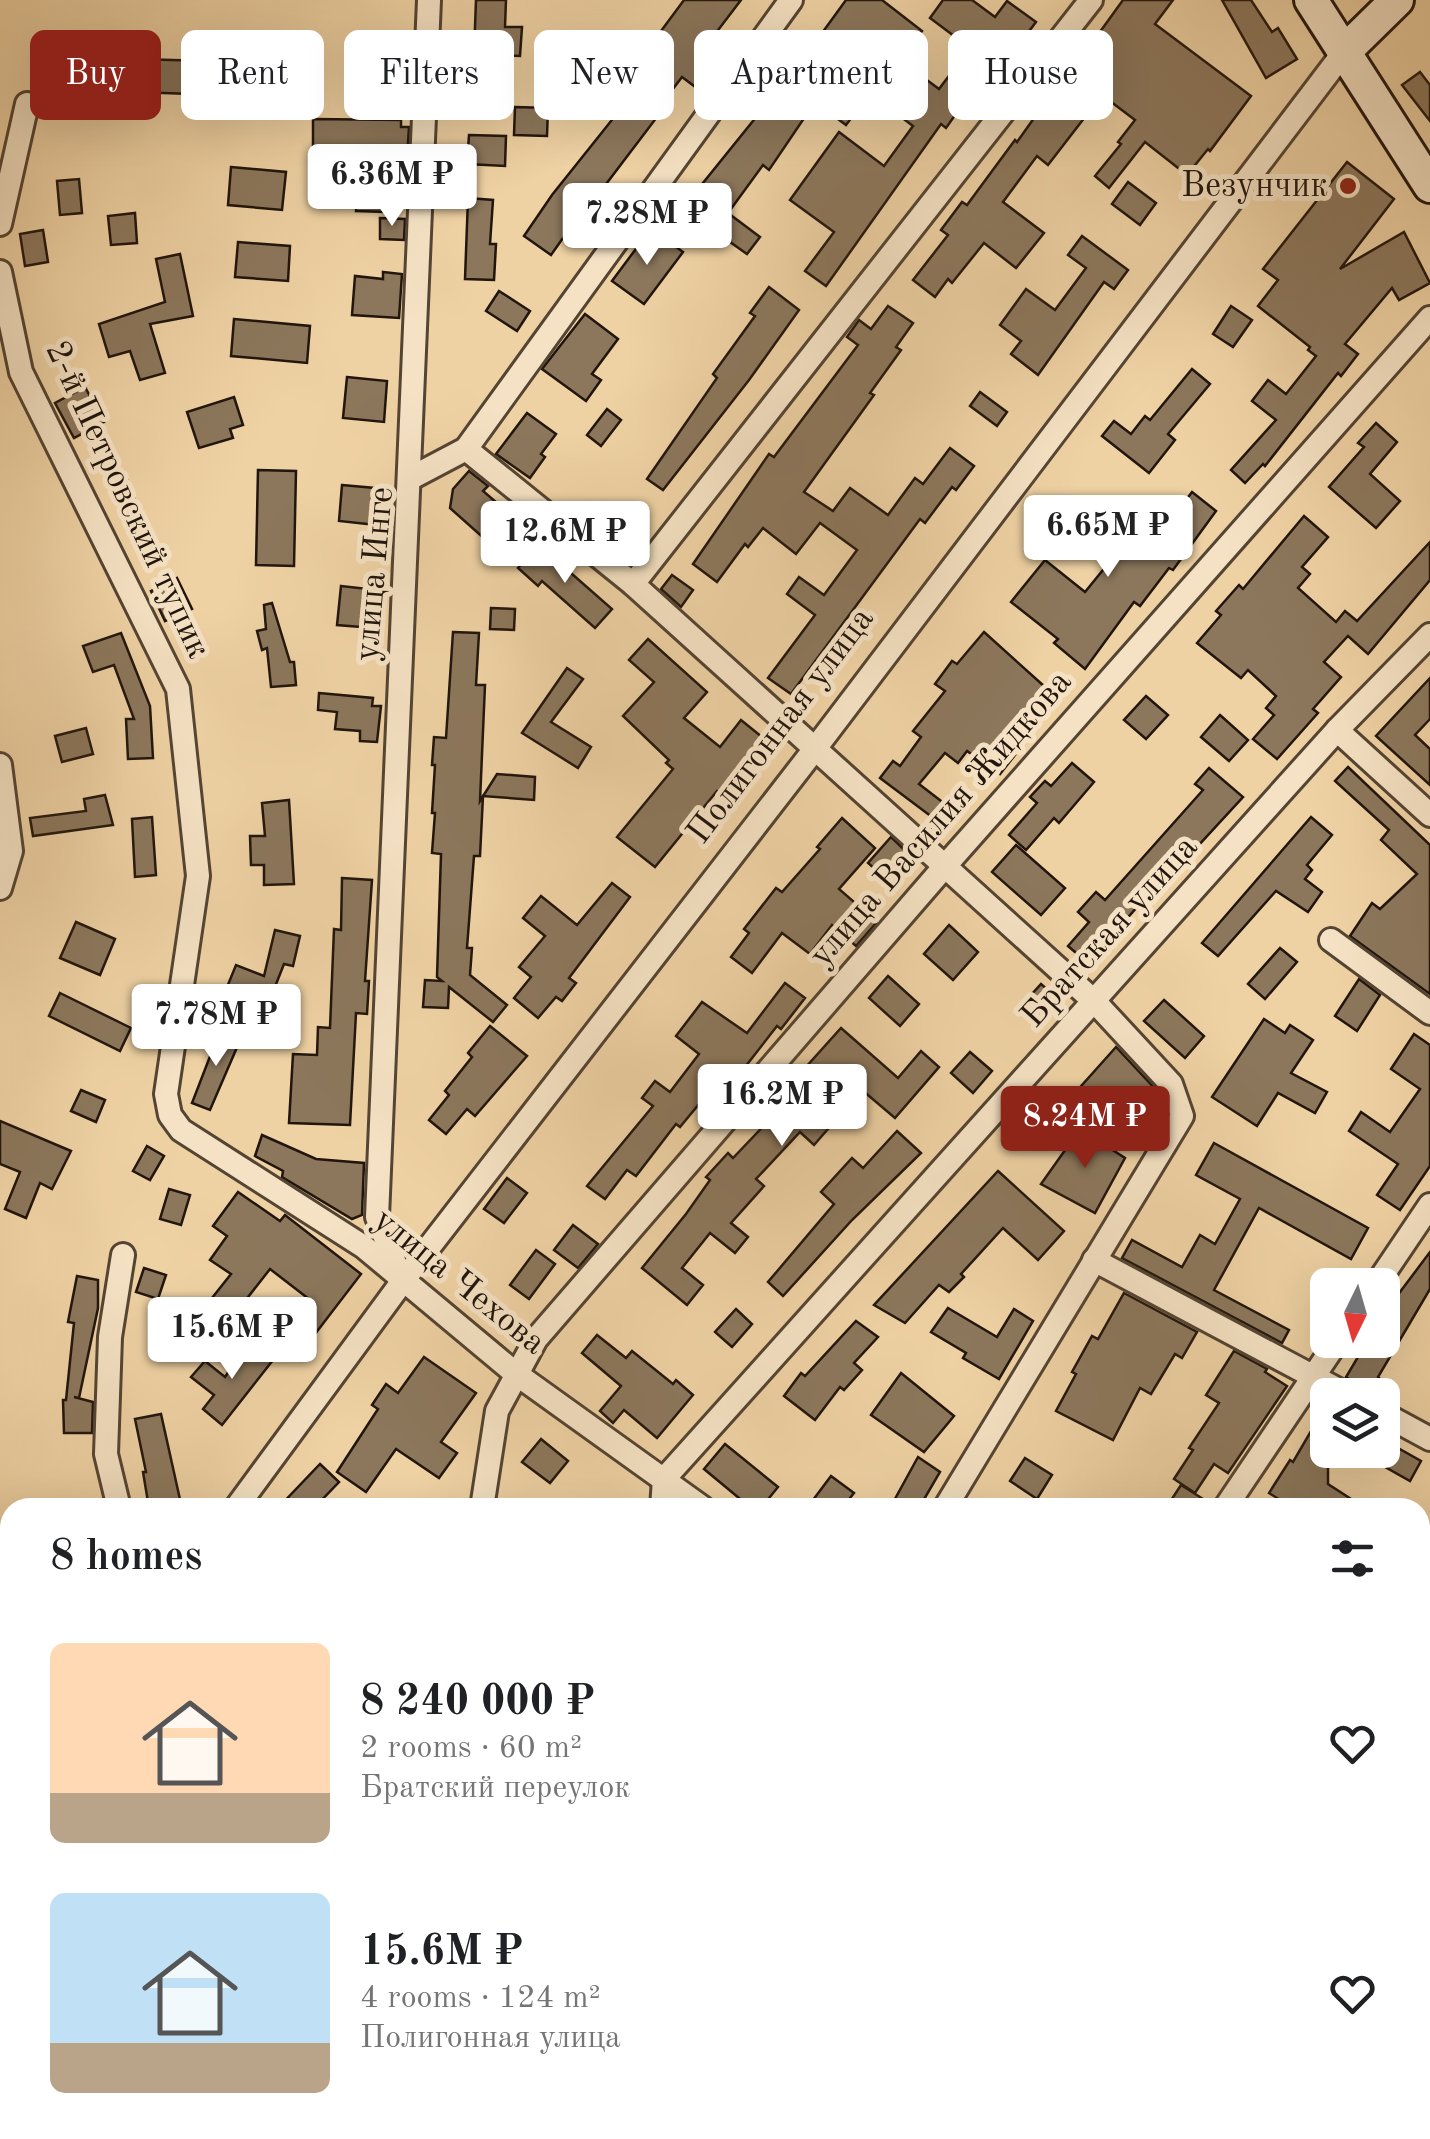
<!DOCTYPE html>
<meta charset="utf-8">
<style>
:root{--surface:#fff;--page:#f6f6f6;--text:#202124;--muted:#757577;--accent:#8f2418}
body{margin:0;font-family:"Old Standard TT",serif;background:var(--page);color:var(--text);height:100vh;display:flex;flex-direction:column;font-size:38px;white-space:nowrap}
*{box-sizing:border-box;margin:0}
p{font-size:32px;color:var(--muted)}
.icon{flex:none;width:55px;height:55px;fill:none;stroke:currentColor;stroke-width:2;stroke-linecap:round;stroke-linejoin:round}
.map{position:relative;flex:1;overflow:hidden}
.details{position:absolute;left:0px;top:1498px;width:1430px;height:642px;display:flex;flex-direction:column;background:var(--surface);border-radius:30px 30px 0 0;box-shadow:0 10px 40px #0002}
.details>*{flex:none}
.guide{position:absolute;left:30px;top:30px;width:1370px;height:90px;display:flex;gap:20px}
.needle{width:65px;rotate:185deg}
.buttons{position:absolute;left:1310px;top:1268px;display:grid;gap:20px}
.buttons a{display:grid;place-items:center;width:90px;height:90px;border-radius:15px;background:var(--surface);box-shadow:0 10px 40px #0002;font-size:50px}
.price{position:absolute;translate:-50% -85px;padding:0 22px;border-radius:10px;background:#fff;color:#222;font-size:32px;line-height:65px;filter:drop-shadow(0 2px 5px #0008)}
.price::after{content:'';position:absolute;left:50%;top:60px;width:30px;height:22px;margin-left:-15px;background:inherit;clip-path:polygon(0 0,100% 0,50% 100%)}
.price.active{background:var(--accent);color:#fff}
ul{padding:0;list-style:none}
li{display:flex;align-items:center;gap:30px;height:250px;padding:0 50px}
li span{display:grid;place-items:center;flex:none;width:280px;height:200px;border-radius:15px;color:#555}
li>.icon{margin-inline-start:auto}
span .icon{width:120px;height:120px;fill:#fffc;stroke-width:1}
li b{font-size:42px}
h2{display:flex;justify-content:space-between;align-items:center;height:120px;padding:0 50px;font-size:42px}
.tag{padding:0 35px;border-radius:15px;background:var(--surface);box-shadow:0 10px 40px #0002;font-size:35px;line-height:90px}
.tag.active{background:var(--accent);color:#fff}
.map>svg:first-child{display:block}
</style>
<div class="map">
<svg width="1430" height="2139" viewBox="0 0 1430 2139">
<rect width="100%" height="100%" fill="#efd2a4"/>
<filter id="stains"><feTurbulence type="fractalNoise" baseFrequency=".002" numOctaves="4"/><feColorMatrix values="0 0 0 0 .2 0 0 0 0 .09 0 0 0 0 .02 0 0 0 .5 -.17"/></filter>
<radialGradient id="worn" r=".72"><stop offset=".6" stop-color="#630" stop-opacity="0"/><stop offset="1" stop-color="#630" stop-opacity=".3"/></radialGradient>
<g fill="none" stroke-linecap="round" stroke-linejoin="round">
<polyline stroke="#736049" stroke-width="8" points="62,2139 63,2130"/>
</g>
<g fill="#8c775c" stroke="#21150d" stroke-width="2.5">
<polygon points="476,0 506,0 505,27 522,27 520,56 474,54"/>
<polygon points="684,0 741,0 696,59 708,68 694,86 682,77 653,115 657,117 597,196 594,194 551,255 524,236 552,195 643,81 639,79 656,57 647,50"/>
<polygon points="846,0 882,0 922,31 900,60 939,89 970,48 930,18 943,0 972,0 995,17 1007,1 1036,22 1015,50 1006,43 946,128 941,124 826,286 805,271 834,232 790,200 839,132 884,166 913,126 905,120 915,106 880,80 846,125 815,102 769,170 763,165 728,213 760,237 747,254 713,230 716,226 686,204 761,111 750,104 761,89 769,95 797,59 801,62"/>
<polygon points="1123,0 1173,0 1155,24 1251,96 1210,151 1208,149 1187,175 1145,142 1109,188 1095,176 1121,144 1118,142 1135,120 1102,95 1048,165 1037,156 1003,202 1044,233 1016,268 984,243 952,283 948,279 935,297 913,280 948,235 941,230 962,202 967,205 1015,140 1017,142 1081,52 1084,54"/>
<polygon points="1222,0 1251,0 1272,32 1278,28 1297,59 1266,78"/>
<polygon points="136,59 243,62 242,88 191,87 191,94 135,92"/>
<polygon points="1420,72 1430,85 1430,121 1402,85"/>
<polygon points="515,107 548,108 547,136 514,135"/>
<polygon points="313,119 401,120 401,127 409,127 407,159 358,159 358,152 313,151"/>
<polygon points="469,135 506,136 505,166 467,164"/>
<polygon points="1347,162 1394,199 1340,269 1404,232 1430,283 1399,300 1392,288 1345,344 1358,354 1341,376 1338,373 1265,466 1263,464 1245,483 1231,470 1276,420 1252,401 1268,380 1286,394 1316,356 1308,350 1310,347 1258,306 1278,280 1263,269"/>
<polygon points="231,167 286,172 282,210 228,205"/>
<polygon points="79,179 82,213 60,215 57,181"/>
<polygon points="1128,182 1156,203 1140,225 1112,204"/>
<polygon points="357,190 387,193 386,212 356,211"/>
<polygon points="468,198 493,200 490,244 496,244 494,280 465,279"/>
<polygon points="135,213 137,243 111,245 108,216"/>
<polygon points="380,218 405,219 404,240 380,239"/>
<polygon points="43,230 48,262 25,266 20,234"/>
<polygon points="659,234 683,252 644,304 612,281 641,242 649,248"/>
<polygon points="1082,236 1128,270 1114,289 1104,282 1038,375 1011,354 1021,341 1000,325 1026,289 1055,310 1086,268 1068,255"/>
<polygon points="238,242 290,246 288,281 235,277"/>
<polygon points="180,254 193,316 150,324 165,373 140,380 130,351 109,357 99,324 165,302 156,259"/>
<polygon points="383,272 402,274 399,318 352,315 355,276 383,279"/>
<polygon points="769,287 799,310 749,380 663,490 647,479 717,378 713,374 755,316 750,313"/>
<polygon points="499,291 530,311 517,331 486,311"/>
<polygon points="888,306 913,323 896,347 901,350 870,393 874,395 804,492 833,511 850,488 888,515 915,478 923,484 950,448 974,466 956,490 952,487 925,523 920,519 791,694 768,678 815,615 787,594 799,577 824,595 857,550 820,523 796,554 763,528 748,547 745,544 717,582 693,564 769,454 774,457 858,345 847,337 859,320 871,329"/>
<polygon points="1231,306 1252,320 1233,347 1213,334"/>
<polygon points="585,314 618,339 592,374 601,380 586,401 542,369"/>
<polygon points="234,319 310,326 307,363 231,356"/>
<polygon points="1192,369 1210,384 1168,434 1175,440 1149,473 1102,436 1114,421 1131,434 1145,416 1150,420"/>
<polygon points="347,377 387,381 384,422 343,418"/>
<polygon points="85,387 104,422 74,438 55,403"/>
<polygon points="980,392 1007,412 997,426 970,406"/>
<polygon points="234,397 243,425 230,429 233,438 199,448 187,412"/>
<polygon points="607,409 621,420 601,446 587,435"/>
<polygon points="527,413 556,434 541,454 545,457 530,478 496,454"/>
<polygon points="1376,423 1397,442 1370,474 1400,501 1376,528 1329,487 1364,447 1358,443"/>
<polygon points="258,470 296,471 294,566 256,565"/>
<polygon points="124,471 139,510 123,517 108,477"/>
<polygon points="469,471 488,486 483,491 511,515 487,541 450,508 453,489"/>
<polygon points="342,485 386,489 384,520 377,520 377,525 339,521"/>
<polygon points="1192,492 1216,511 1173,570 1169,568 1140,606 1134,602 1085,669 1054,643 1058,639 1011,602 1045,560 1085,592 1107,565 1062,529 1076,512 1127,552 1148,524 1160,534"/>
<polygon points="1304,516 1328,537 1302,567 1310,574 1298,588 1336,622 1345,611 1357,621 1430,542 1430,580 1368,654 1348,636 1324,662 1341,677 1313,709 1318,713 1277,759 1253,739 1274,715 1266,708 1276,696 1248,670 1241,678 1197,643 1221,615 1216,611 1239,585 1243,589"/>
<polygon points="539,545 612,609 595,628 542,581 538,586 518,568"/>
<polygon points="672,575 693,590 681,607 661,589"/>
<polygon points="177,578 192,609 165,621 151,591"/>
<polygon points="341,586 377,590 376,596 383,597 381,620 374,619 373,628 337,625"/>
<polygon points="272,603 290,662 294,662 296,685 271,687 267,648 262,650 257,631 266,629 264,605"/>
<polygon points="491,608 515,609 514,630 490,629"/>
<polygon points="453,632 479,633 476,685 485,685 480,801 497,774 535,777 534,800 483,796 480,856 474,856 467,948 472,948 470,975 507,1005 493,1022 449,987 448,1008 423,1007 425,980 442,981 437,977 441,854 432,853 435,813 432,813 435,765 432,765 434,737 446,738"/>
<polygon points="984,632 1055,696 1027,731 1029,732 1012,753 1015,755 1000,774 967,751 958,763 945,753 919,784 958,814 941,836 927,824 932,817 880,778 893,761 900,766 921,737 913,731 945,691 935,684 952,661 957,664"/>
<polygon points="121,633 150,706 153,758 128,759 126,719 134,719 114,665 93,672 83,646"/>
<polygon points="648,639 707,692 684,718 720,747 741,720 762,737 732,776 737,780 724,797 717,791 655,867 617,837 673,769 666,763 669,760 623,716 654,682 629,660"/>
<polygon points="567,668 583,679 551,722 591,747 578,768 522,733"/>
<polygon points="1430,678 1430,719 1415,735 1430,749 1430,785 1376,736"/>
<polygon points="319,693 373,698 372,706 381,706 377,742 360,741 360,731 335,729 337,712 318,710"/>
<polygon points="1146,696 1168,715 1146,739 1124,720"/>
<polygon points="1220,715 1248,740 1229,761 1201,737"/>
<polygon points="86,728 93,754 62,762 55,736"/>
<polygon points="1072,763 1094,782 1059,823 1054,818 1026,850 1009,835 1037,803 1030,797 1045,781 1051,786"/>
<polygon points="1348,767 1430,845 1430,994 1350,936 1372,903 1380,909 1417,874 1381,840 1389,830 1335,781"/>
<polygon points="1209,768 1243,797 1185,860 1181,857 1088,963 1068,946 1089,922 1078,912 1096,892 1105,900 1203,790 1195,784"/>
<polygon points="105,795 113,825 33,836 30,818 86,811 84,799"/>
<polygon points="289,800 294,884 264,885 264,865 251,865 250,836 265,836 262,803"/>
<polygon points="152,817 156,875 135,877 132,819"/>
<polygon points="1311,817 1332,835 1307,865 1312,870 1305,879 1322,892 1308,912 1276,891 1218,956 1202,943"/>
<polygon points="842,818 875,848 839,889 877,922 856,946 832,925 810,954 782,933 752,973 731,957 749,933 744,929 776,888 782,892 820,849 817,847"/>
<polygon points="891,837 913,858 891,883 868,863"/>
<polygon points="1016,845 1065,888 1041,915 992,872"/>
<polygon points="342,878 372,880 365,981 369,981 367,1014 356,1013 350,1125 289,1123 293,1054 317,1055 318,1027 330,1028 334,929 341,930"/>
<polygon points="612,883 630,897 569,978 576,983 562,1001 556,997 538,1018 514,998 531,977 519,967 545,936 523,918 541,896 577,925"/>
<polygon points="76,922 115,939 100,975 60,958"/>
<polygon points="949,925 978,952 953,980 924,954"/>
<polygon points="275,930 300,936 293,966 284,964 269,1002 259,999 261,990 255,1004 225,992 236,965 264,976"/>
<polygon points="1280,948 1297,962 1265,999 1248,984"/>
<polygon points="888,976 919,1004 900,1026 869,998"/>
<polygon points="1359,979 1380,995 1357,1031 1335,1016"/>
<polygon points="785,983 805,998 781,1029 777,1026 738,1076 728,1069 680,1127 676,1124 636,1176 627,1170 605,1199 587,1186 653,1106 642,1098 655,1081 670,1092 699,1054 676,1036 702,1002 747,1033"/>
<polygon points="1041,984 1058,999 1038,1022 1021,1006"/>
<polygon points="60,993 131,1028 120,1051 49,1016"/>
<polygon points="1164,1000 1204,1036 1185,1058 1144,1021"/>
<polygon points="1264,1019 1285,1033 1290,1025 1313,1040 1291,1073 1327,1092 1315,1113 1278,1093 1257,1126 1212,1097"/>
<polygon points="490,1026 527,1056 475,1116 467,1109 446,1134 429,1120 449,1095 445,1091 472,1057 468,1053"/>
<polygon points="221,1028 241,1038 210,1110 192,1103"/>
<polygon points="841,1028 898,1078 921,1051 939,1067 895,1118 862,1090 814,1145 800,1132 756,1179 764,1186 731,1223 748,1237 735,1253 710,1233 682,1268 703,1285 687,1305 642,1268 686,1214 710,1180 706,1177 728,1153 733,1158 774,1115 803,1083 797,1077"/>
<polygon points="1414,1034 1430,1045 1430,1166 1400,1210 1377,1195 1398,1164 1349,1131 1361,1112 1390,1132 1420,1089 1391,1069"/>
<polygon points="1116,1047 1158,1092 1165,1111 1155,1124 1142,1113 1137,1119 1105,1094 1076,1128 1058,1112"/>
<polygon points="970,1052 992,1071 973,1093 951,1073"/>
<polygon points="81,1090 105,1100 96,1122 71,1111"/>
<polygon points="0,1121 71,1151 52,1189 40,1183 26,1218 5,1209 20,1172 0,1164"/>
<polygon points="1080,1129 1125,1158 1095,1213 1041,1184"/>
<polygon points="897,1131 921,1153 852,1220 783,1296 768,1282 834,1204 821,1192 852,1158 863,1168"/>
<polygon points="262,1135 316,1159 364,1163 362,1215 352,1219 282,1177 283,1171 255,1156"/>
<polygon points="1214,1143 1368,1228 1351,1259 1259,1208 1214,1290 1289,1330 1282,1343 1122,1258 1132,1240 1182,1267 1200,1235 1215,1244 1240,1199 1196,1175"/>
<polygon points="147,1146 164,1156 150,1180 133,1171"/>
<polygon points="998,1171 1064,1231 1038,1260 1003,1228 961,1274 964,1277 949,1292 939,1285 905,1323 874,1305"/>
<polygon points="507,1178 527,1193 504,1223 484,1209"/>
<polygon points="169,1189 190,1195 181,1225 160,1219"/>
<polygon points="238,1192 280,1221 285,1215 361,1274 312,1338 295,1323 314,1303 270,1269 234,1315 212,1298 231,1274 210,1260 227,1236 213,1226"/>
<polygon points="573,1225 598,1244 578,1268 554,1250"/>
<polygon points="536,1250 555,1264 529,1299 510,1285"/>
<polygon points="1430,1252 1430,1289 1378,1377 1381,1380 1371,1395 1363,1395 1360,1386 1346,1377 1368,1340 1382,1340 1382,1316"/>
<polygon points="144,1268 166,1275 158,1299 136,1292"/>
<polygon points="77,1276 98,1280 98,1308 79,1398 74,1397 93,1402 92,1433 64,1433 63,1400 66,1400 74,1323 68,1322"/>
<polygon points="1124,1293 1197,1332 1182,1358 1175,1354 1151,1394 1140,1388 1113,1440 1056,1411 1076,1374 1072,1372 1092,1336 1098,1339"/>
<polygon points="948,1308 997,1337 1014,1309 1033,1321 999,1379 963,1358 966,1353 931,1332"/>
<polygon points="736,1309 752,1324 732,1347 715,1332"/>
<polygon points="856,1321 878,1337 854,1363 862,1370 844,1390 840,1387 815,1420 784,1396 801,1373 805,1376"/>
<polygon points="597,1335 626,1358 632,1351 673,1384 676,1380 693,1395 657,1438 624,1410 613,1423 600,1411 621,1386 582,1353"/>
<polygon points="248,1343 273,1360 222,1425 203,1409 214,1395 191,1377 205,1361 225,1377"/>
<polygon points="1234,1351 1267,1369 1265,1372 1287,1386 1228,1473 1214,1464 1195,1493 1174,1479 1193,1450 1189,1448 1219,1403 1206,1395"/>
<polygon points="424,1357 476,1393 441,1442 457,1453 439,1478 396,1449 366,1492 337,1472 378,1409 372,1405 386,1384 398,1393"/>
<polygon points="901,1373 954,1416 924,1452 871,1415"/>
<polygon points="1328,1402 1328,1484 1365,1508 1293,1508 1269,1493 1290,1460 1293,1462"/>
<polygon points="161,1414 181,1504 149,1508 143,1472 146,1472 135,1419"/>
<polygon points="541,1439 568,1461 550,1483 522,1462"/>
<polygon points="1382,1439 1421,1461 1410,1481 1355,1450 1382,1450"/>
<polygon points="725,1444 778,1487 761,1508 751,1508 704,1469"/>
<polygon points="918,1457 940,1472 919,1508 890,1508"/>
<polygon points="1025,1458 1052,1475 1037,1499 1010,1481"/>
<polygon points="320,1464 339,1482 314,1508 278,1508"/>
<polygon points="831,1476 854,1493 842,1508 807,1508"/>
<polygon points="1181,1485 1211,1504 1210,1508 1166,1508"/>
</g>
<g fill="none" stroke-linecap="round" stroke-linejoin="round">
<g stroke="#544433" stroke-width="28">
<g id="street">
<polyline points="0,224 27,104"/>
<polyline points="0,272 21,372 178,689 198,876 166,1094 170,1115 181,1130 364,1247 515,1373 703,1508"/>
<polyline points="466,449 633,584 1095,1002 1171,1084 1182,1116 945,1508"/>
<polyline points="411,478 466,449 791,0"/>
<polyline points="633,584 1091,0"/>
<polyline points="1337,730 1430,815"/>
<polyline points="0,765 11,851 0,888"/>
<polyline points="1331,940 1430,1013"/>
<polyline points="1094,1260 1348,1395"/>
<polyline points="400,1276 377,1217 429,0"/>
<polyline points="1376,1285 1430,1205"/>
<polyline points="1382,1413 1430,1439"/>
<polyline points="119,1508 106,1454 110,1337 123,1255"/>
<polyline points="236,1508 402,1282 814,750 1344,52"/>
<polyline points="482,1508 497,1411 536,1339 945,866 1430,318"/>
<polyline points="662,1508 664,1479 1337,730 1430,635"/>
<polyline points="1225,1508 1338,1340"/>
<polyline points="1420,1620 1430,1605"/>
<polyline points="0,1701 10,1704"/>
<polyline points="1420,1991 1430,1976"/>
<polyline points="1420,2087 1430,2095"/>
<polyline points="0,2102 1,2139"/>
<polyline points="221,2130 224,2139"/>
<polyline points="668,2130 679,2139"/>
<polyline points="364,2139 365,2130"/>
<polyline points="525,2139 527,2130"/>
<polyline points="863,2139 867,2130"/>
<polyline points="1097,2139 1102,2130"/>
<polyline points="1325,2139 1330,2130"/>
</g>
</g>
<g stroke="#21150d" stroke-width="38">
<g id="secondary">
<polyline points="1311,0 1430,186"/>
<polyline points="1344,52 1397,0"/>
</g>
</g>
<use href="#street" stroke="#f5e2c4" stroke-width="22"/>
<use href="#secondary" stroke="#f5e2c4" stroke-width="32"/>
</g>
<circle fill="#8f2418" stroke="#f5e2c4" stroke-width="4" cx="1348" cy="186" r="10"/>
<g text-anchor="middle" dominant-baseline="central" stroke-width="10" stroke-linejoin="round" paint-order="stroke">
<g font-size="35" fill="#21150d" stroke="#f5e2c4" text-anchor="end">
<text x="1328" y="186">Везунчик</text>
</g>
<g font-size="35" fill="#21150d" stroke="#f5e2c4">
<text transform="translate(127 500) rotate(65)">2-й Петровский тупик</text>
<text transform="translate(375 574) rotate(-85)">улица Инге</text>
<text transform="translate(781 726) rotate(-53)">Полигонная улица</text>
<text transform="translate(941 819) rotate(-49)">улица Василия Жидкова</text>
<text transform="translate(1110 932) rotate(-48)">Братская улица</text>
<text transform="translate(459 1282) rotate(39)">улица Чехова</text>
</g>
</g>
<rect width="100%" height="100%" filter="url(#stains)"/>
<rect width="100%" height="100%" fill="url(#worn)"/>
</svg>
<div class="buttons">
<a><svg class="needle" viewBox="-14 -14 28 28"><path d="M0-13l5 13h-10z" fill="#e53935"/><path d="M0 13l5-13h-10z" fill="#757577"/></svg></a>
<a><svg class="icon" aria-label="layers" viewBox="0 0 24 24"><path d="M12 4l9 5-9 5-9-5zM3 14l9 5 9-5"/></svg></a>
</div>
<b class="price" style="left:392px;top:229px">6.36M ₽</b>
<b class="price" style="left:647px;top:268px">7.28M ₽</b>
<b class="price" style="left:1108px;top:580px">6.65M ₽</b>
<b class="price" style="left:565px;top:586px">12.6M ₽</b>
<b class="price" style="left:216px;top:1069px">7.78M ₽</b>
<b class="price" style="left:782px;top:1149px">16.2M ₽</b>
<b class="price active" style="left:1085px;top:1171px">8.24M ₽</b>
<b class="price" style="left:232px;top:1382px">15.6M ₽</b>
<div class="guide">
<a class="tag active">Buy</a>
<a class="tag">Rent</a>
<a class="tag">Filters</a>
<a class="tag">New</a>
<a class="tag">Apartment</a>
<a class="tag">House</a>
</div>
<section class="details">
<h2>8 homes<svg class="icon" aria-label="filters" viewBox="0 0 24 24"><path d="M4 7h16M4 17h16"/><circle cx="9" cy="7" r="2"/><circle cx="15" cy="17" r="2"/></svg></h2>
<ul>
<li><span style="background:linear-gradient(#ffd9b3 75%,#b9a48a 0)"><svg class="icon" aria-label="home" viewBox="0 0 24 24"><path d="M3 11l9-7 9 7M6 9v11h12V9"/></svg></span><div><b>8 240 000 ₽</b><p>2 rooms · 60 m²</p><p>Братский переулок</p></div><svg class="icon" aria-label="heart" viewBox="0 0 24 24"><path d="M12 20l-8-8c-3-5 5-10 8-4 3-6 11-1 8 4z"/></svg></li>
<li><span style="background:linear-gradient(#bfe0f5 75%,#b9a48a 0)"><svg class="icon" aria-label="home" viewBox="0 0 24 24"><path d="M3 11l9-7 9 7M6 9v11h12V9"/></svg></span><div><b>15.6M ₽</b><p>4 rooms · 124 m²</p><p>Полигонная улица</p></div><svg class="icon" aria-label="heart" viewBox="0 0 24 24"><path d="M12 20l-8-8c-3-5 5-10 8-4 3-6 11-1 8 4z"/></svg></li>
</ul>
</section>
</div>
